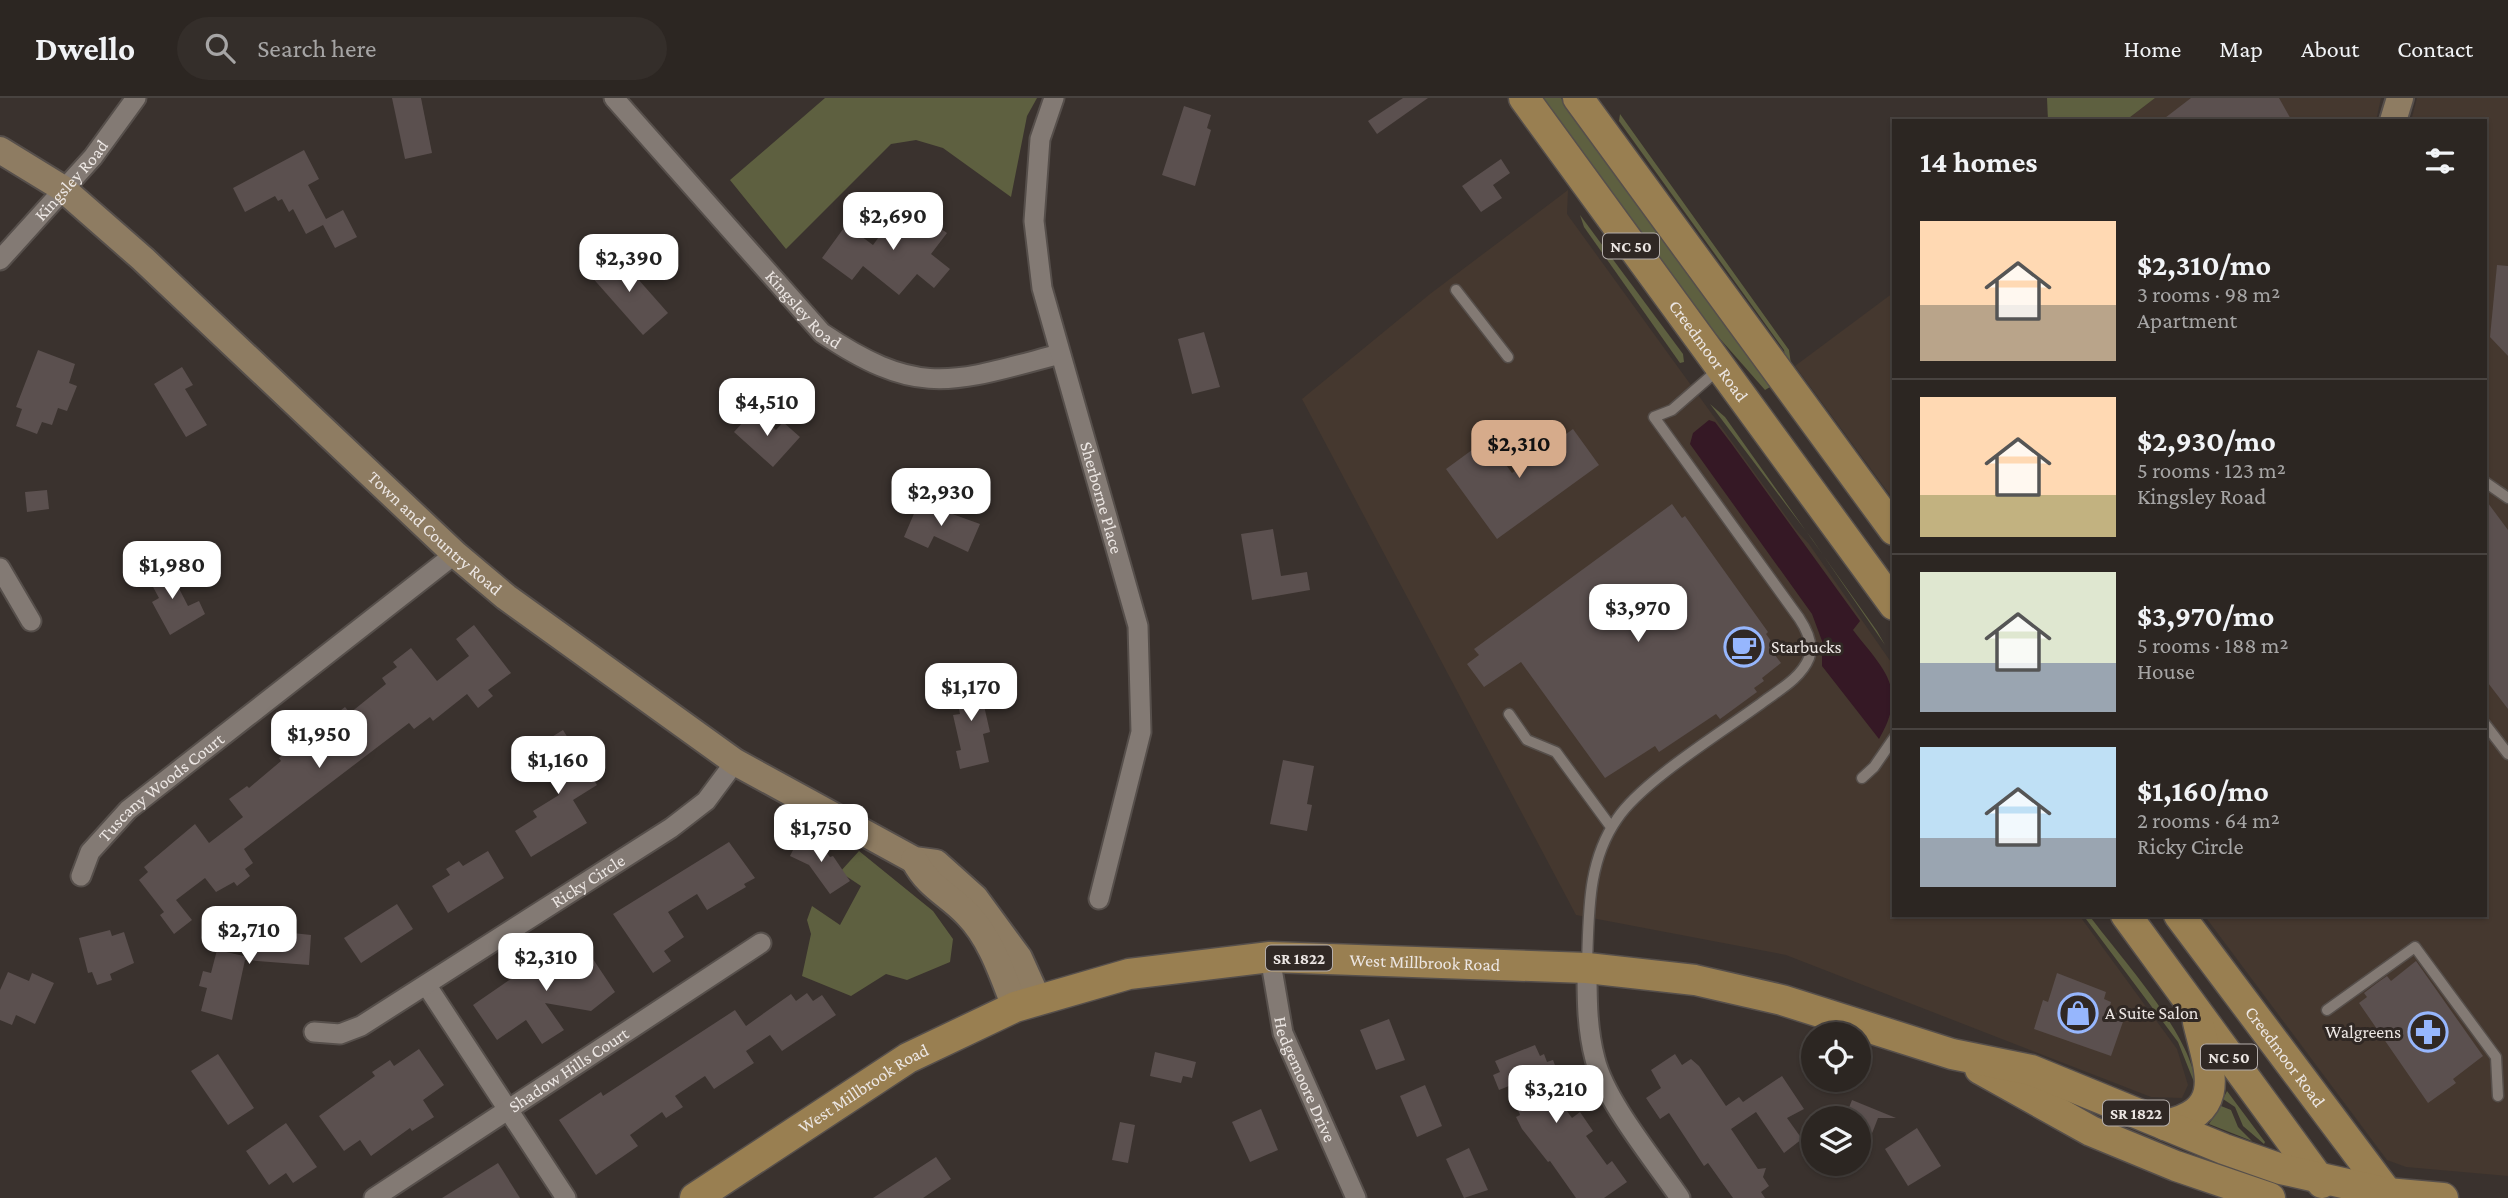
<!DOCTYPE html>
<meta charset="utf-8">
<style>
:root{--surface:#2c2622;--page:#342e2a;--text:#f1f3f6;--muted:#a6a5a5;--line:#484340;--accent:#d6ab8b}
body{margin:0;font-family:"Crimson Pro",serif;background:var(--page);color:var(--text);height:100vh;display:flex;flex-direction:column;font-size:26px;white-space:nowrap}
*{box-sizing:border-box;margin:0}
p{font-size:23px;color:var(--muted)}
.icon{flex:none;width:38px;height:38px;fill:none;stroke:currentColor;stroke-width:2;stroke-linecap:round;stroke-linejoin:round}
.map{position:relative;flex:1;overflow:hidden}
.drawer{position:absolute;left:1892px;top:21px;width:595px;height:798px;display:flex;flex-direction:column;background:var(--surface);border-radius:0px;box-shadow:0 2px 5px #0004,0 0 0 2px var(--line)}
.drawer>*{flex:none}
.controls{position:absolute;left:1801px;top:924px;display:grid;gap:14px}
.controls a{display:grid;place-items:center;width:70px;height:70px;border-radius:50%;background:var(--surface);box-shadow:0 2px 5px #0004,0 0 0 2px var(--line);font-size:35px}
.price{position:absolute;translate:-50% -60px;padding:0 16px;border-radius:14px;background:#fff;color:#222;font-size:23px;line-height:46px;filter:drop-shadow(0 2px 4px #0008)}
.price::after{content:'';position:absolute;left:50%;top:42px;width:21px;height:16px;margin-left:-10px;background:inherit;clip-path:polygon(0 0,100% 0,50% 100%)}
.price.current{background:var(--accent);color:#111}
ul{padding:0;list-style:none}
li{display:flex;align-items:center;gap:21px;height:175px;padding:0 28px}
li+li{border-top:2px solid var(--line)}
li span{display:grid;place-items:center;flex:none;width:196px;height:140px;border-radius:0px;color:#555}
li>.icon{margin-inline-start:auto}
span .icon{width:84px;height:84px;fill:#fffc;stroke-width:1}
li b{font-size:30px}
h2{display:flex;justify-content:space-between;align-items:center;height:84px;padding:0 28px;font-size:30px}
header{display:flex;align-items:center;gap:42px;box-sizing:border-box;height:98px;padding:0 35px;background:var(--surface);border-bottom:2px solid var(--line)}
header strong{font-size:33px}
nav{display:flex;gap:38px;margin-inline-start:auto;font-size:24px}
.search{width:490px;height:63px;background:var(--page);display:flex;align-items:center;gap:18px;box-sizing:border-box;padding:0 24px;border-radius:38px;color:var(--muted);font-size:26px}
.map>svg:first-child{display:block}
</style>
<header>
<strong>Dwello</strong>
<div class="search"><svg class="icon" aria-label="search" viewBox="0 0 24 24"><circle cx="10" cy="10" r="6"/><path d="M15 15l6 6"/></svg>Search here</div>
<nav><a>Home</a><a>Map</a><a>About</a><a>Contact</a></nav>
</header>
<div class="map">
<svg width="2508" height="1100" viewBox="0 0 2508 1100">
<rect width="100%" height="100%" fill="#3a322e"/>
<g fill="#45382f">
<polygon points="2155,0 2381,0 2376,23 2125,23"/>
<polygon points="2417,0 2508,0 2508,1078 2406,1069 2387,1062 2204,817 2485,817 2485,23 2411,23"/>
<polygon points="1568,92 1567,116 1796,432 1809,446 1893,567 1894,817 2079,817 2177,951 2188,987 2182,1000 2151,999 1786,857 1576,817 1302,301 1430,196"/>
<polygon points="1893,195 1893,401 1795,268"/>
</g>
<g fill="#5e6040">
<polygon points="825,0 1037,0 1027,18 1011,99 943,50 916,42 891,46 786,151 730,82"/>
<polygon points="1538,0 1561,0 1770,289 1765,292 1671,185"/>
<polygon points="2047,0 2155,0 2125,23 2048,23"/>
<polygon points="1620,16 1789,252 1792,273 1788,275 1784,252 1619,23"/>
<polygon points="1580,117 1683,256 1684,264 1680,265 1584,129"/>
<polygon points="1710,306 1725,319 1877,533 1885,547 1812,441"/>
<polygon points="859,753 933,813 953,841 950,864 907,882 886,876 851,898 802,878 811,836 807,822 812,808 840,827 861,788 840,774"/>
<path d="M 2083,817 L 2089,817 C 2121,861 2193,937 2196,989 L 2178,944 Z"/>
<polygon points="2227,993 2265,1044 2264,1046 2243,1028 2235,1009 2223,1001"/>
<polygon points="2221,1008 2231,1012 2238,1029 2252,1043 2209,1026"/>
</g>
<path fill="#351825" d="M 1709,322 L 1715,324 L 1731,345 L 1860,523 L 1853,532 C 1883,571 1909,590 1879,641 L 1822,568 L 1822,543 L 1812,516 L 1690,346 L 1693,335 Z"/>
<g fill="#5b504f">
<polygon points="392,0 421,0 432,55 405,61"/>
<polygon points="1403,0 1428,0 1377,36 1368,23"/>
<polygon points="2191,0 2279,0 2292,23 2161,23"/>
<polygon points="1184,8 1211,17 1207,30 1211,32 1195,88 1162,77"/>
<polygon points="304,52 319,81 308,87 326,121 343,112 357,139 335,150 323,127 306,136 293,111 289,114 282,101 278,103 275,98 245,114 233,90"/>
<polygon points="1501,61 1510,75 1493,87 1502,100 1481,114 1462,88"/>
<polygon points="904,105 947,135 931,156 950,171 934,190 917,176 899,197 863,168 852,182 822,160 846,127 873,147"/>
<polygon points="615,155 668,215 643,237 590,177"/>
<polygon points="2497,167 2508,168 2508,258 2490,239"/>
<polygon points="1204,234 1220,289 1192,296 1178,241"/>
<polygon points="38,252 75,266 69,285 77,288 67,313 58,310 52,327 42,324 37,336 16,328 22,311 16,309"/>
<polygon points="182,269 193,287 185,291 207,327 186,339 154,286"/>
<polygon points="754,312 776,332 783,324 800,339 773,369 734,334"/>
<polygon points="1573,331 1599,367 1497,441 1446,371 1487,341 1512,375"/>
<polygon points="47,392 49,411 27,414 25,394"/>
<polygon points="2485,401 2508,432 2508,611 2485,581 2485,539 2489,522 2485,496"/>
<polygon points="919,404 980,426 968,454 934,438 928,450 904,439"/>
<polygon points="1672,406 1682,420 1685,418 1768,534 1766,536 1779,554 1775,557 1781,565 1762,580 1764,583 1754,590 1757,594 1720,621 1716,616 1659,654 1655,648 1605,680 1521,564 1484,589 1467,566 1479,557 1474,551"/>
<polygon points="1273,431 1281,478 1307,474 1310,492 1252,502 1241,436"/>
<polygon points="166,465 188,508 199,503 205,516 170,537 152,504 159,500 146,476"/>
<polygon points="474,527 511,575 488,592 493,598 478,610 467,596 433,623 430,619 414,631 409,625 244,751 253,765 245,771 250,778 237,788 234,784 216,794 205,780 176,802 192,822 174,836 160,817 164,814 139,782 148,774 144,769 195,726 209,745 243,719 229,701 247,688 249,690 281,663 279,660 345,609 350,615 381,590 386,586 382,580 397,569 393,564 411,550 437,583 469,558 456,541"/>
<polygon points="977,577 990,634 983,636 989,664 960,671 956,653 961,652 953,617 960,616 953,582"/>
<polygon points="563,632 597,687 573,702 587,725 531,759 515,733 537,719 533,713 559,697 544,673 550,669 537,648"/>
<polygon points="1283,662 1314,668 1307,706 1312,707 1307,733 1270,726"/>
<polygon points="800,738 823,750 830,759 833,758 850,783 830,796 809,767 790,758"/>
<polygon points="729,744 755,780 744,786 746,789 707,812 697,796 668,814 684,839 664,853 671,863 653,875 613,816"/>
<polygon points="488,753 504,780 448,815 432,788 450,777 446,771 459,763 463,768"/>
<polygon points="397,806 413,831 361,865 344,840"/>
<polygon points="246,830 311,837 309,867 245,862 232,922 201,913 207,890 199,888 203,873 211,875 217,852 244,858"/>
<polygon points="110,832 112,838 124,834 134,865 110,876 112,882 97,887 92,874 88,875 79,840"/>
<polygon points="581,843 615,894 591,913 545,905 564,932 542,946 526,922 497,942 473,907 556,850 562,857"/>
<polygon points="2416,863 2483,958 2453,981 2456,985 2428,1005 2359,905 2367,899 2364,895 2377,885 2387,878 2391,883"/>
<polygon points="8,874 29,883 32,875 54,885 35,926 16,917 12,927 0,922 0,892"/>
<polygon points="2057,875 2106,894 2104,901 2111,904 2109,912 2125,918 2111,958 2034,931 2043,902 2048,904"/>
<polygon points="807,895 813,903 822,897 836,917 782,953 770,937 746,953 754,965 714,991 705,978 675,998 683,1009 666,1020 662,1014 630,1037 638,1048 596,1077 559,1022 601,994 603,998 735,912 746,928 791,896 796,903"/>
<polygon points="1389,921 1405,962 1376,972 1360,932"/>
<polygon points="1535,947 1540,958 1544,956 1547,964 1553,962 1561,983 1549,988 1572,1020 1580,1014 1593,1033 1586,1038 1607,1067 1612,1063 1627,1084 1604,1100 1576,1100 1550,1063 1548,1064 1522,1031 1516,1019 1520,1017 1509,988 1499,992 1493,977 1500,974 1495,963"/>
<polygon points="419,951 444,987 423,1002 434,1019 412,1033 410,1030 371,1058 360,1042 344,1053 319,1018 375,978 372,974 390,962 394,968"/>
<polygon points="1155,954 1196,964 1192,980 1183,978 1181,985 1150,978"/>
<polygon points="218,956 254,1010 228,1027 191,973"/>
<polygon points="1675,956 1682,967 1691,961 1699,968 1726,1008 1739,999 1743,1004 1782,978 1804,1011 1787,1020 1802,1041 1784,1055 1756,1014 1731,1031 1758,1071 1766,1070 1763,1079 1769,1088 1761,1094 1765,1100 1733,1100 1708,1065 1704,1068 1669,1015 1660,1021 1646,1000 1661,990 1651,972"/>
<polygon points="1425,987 1442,1028 1417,1039 1400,998"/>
<polygon points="1852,1002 1896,1020 1878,1020 1859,1069 1858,1020 1845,1020"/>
<polygon points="1261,1011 1278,1052 1250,1064 1232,1024"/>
<polygon points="1120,1024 1135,1027 1128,1065 1112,1062"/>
<polygon points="286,1025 317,1069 293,1085 286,1075 269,1087 246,1053"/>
<polygon points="1917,1030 1941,1068 1908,1088 1885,1051"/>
<polygon points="1469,1050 1488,1092 1464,1100 1446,1061"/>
<polygon points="936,1059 951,1081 923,1100 873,1100"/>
<polygon points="498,1065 520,1100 442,1100"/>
</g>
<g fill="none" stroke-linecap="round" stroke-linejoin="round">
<g stroke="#564f4b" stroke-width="13">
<g id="lane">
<polyline points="1456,192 1508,259"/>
<polyline points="2485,384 2508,400"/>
<polyline points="1509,616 1527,642 1556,654 1611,729"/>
<polyline points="2485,626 2508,656"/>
<polyline points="1862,680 1874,669 1894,640"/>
<path d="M 1587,866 C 1589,815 1587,764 1617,721 C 1642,683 1724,633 1763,604 C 1779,592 1801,580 1809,560 C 1814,546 1807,532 1799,520 L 1654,319 L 1672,312 L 1719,271"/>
<polyline points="2327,912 2415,849 2496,959 2498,998"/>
</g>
</g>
<g stroke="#564f4b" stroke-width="23">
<g id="street">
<path id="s1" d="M 614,0 L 822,235 C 920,301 953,284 1060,256"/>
<path id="s2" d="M 1054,0 L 1040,41 L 1034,123 L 1042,190 L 1138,528 L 1141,634 L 1099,801"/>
<path id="s3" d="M 0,162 L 93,59 L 136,0"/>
<polyline points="0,470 31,523"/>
<path id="s4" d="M 81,778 L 90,754 L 128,712 L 455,456"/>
<path id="s5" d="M 1270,859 L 1283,935 L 1356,1100"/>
<path d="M 1587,870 C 1587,901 1587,931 1595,961 C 1605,1003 1655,1063 1680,1100"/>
<polyline points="427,888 566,1100"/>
<path id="s6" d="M 314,934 L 340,936 L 361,928 L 671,730 L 706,703 L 735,664"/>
<path id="s7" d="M 374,1100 L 761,845"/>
</g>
</g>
<g stroke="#564f4b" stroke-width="30">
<g id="secondary">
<polyline points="2393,23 2400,0"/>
<path id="s8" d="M 0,52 L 62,90 L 143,161 L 455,456 L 506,499 L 735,664 L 914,762 L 936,765 L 975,800 L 1019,860 L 1038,902"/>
<path d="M 914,762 C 929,790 947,795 967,816 C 991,840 1003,878 1015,909"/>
</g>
</g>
<g stroke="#564f4b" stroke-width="33">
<g id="primary">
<path id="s9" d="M 1524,0 L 1894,507"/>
<polyline points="1578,0 1894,432"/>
<polyline points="2126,817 2322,1085"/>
<path id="s10" d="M 2179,817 L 2391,1100"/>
<polyline points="1980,971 2091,1033 2176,1068 2270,1100"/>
<path d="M 2165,1027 C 2229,1014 2209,971 2198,924"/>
<path id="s11" d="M 695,1100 L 908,960 L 1015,909 L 1129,876 L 1270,859 L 1587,870 L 1695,882 L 1782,902 L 1952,956 L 2031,972 L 2224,1051 L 2281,1071 L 2387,1095 L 2443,1100"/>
</g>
</g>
<use href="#lane" stroke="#837a74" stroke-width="10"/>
<use href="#street" stroke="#837a74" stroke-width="19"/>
<use href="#secondary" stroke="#8e7c62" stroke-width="26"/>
<use href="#primary" stroke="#997f51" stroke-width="30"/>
</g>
<defs>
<g id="cafe-ring" transform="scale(2.0125)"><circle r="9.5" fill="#302824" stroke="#96b6fd" stroke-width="1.5"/><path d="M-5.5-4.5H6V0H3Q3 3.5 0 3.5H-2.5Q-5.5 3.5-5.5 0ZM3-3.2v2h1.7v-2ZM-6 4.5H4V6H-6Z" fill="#96b6fd"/></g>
<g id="shop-ring" transform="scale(2.0125)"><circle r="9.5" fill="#302824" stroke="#96b6fd" stroke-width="1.5"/><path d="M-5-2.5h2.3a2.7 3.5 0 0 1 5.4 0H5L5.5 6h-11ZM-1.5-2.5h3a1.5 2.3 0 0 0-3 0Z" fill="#96b6fd"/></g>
<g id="pharmacy-ring" transform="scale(2.0125)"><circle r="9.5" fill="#302824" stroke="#96b6fd" stroke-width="1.5"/><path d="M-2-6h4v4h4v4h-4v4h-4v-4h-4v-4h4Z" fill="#96b6fd"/></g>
</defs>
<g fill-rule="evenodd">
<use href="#cafe-ring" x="1744" y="549"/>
<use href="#shop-ring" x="2078" y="915"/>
<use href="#pharmacy-ring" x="2428" y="934"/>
</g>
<g text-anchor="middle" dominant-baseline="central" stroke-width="6" stroke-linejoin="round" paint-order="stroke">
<g fill="#302824" stroke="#b4adaa" stroke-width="2">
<rect x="1603" y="135.5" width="56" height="25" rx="5"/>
<rect x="1266" y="847.5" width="66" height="25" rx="5"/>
<rect x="2201" y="946.5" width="56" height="25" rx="5"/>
<rect x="2103" y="1002.5" width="66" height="25" rx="5"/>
</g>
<g font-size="16" font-weight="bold" fill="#ece6e3">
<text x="1631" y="148">NC 50</text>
<text x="1299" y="860">SR 1822</text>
<text x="2229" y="959">NC 50</text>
<text x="2136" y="1015">SR 1822</text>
</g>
<g font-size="18" fill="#ece6e3" stroke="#302824">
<text stroke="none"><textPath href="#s3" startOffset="107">Kingsley Road</textPath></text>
<text stroke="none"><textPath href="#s1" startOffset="284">Kingsley Road</textPath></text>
<text stroke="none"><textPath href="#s9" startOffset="313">Creedmoor Road</textPath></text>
<text stroke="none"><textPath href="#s2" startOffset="411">Sherborne Place</textPath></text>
<text stroke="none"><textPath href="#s8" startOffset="581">Town and Country Road</textPath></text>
<text stroke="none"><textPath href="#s4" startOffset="122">Tuscany Woods Court</textPath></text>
<text stroke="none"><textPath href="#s6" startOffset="318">Ricky Circle</textPath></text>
<text stroke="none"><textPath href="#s11" startOffset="789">West Millbrook Road</textPath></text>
<text stroke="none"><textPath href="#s10" startOffset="177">Creedmoor Road</textPath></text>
<text stroke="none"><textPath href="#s7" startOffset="233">Shadow Hills Court</textPath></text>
<text stroke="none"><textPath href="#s5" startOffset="128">Hedgemoore Drive</textPath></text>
<text stroke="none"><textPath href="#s11" startOffset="201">West Millbrook Road</textPath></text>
</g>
<g font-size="18" fill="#ece6e3" stroke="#302824" text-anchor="start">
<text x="1771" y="549">Starbucks</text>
<text x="2105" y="915">A Suite Salon</text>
<text x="2401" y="934" text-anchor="end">Walgreens</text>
</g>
</g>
</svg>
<div class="controls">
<a><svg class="icon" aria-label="locate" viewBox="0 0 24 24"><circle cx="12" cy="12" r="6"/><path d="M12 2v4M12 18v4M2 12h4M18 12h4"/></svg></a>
<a><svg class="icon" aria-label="layers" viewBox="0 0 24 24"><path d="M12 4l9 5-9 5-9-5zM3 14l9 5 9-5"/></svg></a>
</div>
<b class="price" style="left:893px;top:154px">$2,690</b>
<b class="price" style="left:629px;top:196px">$2,390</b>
<b class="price" style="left:767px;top:340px">$4,510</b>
<b class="price current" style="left:1519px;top:382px">$2,310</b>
<b class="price" style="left:941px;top:430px">$2,930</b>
<b class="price" style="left:172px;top:503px">$1,980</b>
<b class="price" style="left:1638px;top:546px">$3,970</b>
<b class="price" style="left:971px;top:625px">$1,170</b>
<b class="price" style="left:319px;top:672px">$1,950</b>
<b class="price" style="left:558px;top:698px">$1,160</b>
<b class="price" style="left:821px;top:766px">$1,750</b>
<b class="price" style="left:249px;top:868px">$2,710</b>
<b class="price" style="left:546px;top:895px">$2,310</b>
<b class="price" style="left:1556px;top:1027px">$3,210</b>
<section class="drawer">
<h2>14 homes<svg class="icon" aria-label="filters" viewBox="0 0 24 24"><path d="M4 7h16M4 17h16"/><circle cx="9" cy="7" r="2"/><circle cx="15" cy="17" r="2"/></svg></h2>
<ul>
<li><span style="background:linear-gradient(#ffd9b3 60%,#b9a48a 0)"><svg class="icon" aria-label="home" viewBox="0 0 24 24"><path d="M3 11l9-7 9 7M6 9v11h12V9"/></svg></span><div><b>$2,310/mo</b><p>3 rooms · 98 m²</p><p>Apartment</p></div></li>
<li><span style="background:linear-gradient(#ffd9b3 70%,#c2b280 0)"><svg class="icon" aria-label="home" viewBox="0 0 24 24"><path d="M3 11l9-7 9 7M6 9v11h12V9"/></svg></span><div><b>$2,930/mo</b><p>5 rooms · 123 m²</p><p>Kingsley Road</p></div></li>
<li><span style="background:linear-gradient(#dfe7d0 65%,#9aa5b1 0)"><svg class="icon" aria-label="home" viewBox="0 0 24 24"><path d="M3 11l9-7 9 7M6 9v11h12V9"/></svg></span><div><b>$3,970/mo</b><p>5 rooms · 188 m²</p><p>House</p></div></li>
<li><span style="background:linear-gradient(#bfe0f5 65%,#9aa5b1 0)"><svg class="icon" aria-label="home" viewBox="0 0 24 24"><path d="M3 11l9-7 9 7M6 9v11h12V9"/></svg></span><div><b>$1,160/mo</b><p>2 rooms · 64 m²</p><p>Ricky Circle</p></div></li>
</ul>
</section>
</div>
